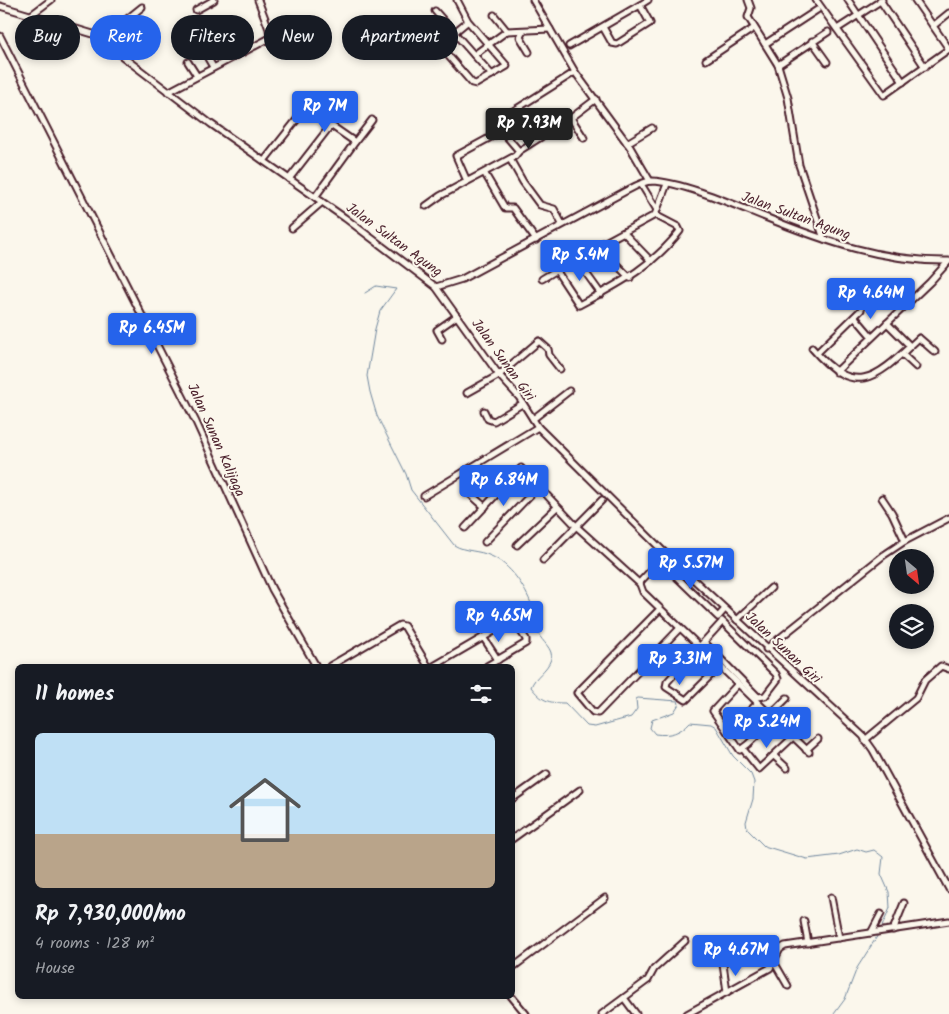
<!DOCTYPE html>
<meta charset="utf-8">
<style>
:root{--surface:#171b24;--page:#20242c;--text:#f1f3f6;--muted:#9ea1a6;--line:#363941;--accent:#2563eb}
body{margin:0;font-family:Kalam,sans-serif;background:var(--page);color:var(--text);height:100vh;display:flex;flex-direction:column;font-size:19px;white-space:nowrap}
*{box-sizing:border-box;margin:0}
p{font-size:16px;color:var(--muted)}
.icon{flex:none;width:28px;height:28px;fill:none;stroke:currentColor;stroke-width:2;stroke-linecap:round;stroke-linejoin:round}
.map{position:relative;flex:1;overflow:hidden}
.drawer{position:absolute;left:15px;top:664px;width:500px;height:335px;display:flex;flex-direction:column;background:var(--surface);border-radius:8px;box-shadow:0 2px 8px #0003}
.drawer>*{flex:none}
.guide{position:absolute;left:15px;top:15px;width:500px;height:45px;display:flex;gap:10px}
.needle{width:32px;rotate:151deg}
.fabs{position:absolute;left:889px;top:549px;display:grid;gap:10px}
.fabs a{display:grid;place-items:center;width:45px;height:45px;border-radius:50%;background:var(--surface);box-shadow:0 2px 8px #0003;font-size:25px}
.price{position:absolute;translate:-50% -42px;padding:0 11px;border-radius:5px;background:var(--accent);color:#fff;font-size:16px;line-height:32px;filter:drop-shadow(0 1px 2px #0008)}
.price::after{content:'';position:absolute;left:50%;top:30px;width:15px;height:11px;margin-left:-8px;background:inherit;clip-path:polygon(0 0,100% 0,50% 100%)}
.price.active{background:#222;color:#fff}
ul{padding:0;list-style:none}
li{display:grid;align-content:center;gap:10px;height:265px;padding:0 20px}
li+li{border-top:1px solid var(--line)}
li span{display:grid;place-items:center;height:155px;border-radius:8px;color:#555}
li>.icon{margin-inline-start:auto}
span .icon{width:90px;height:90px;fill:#fffc;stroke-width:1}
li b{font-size:21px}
h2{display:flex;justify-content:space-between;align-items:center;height:60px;padding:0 20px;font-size:21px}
.chip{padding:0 18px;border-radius:22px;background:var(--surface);box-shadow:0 2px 8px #0003;font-size:18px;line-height:45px}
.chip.active{background:var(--accent);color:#fff}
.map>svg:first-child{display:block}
</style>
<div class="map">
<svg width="949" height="1014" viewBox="0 0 949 1014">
<rect width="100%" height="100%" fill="#fbf7ec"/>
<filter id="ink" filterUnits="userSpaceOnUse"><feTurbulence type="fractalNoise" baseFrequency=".02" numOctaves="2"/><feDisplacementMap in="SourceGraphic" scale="10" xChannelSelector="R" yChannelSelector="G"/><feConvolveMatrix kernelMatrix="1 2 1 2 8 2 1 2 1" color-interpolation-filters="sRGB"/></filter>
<g filter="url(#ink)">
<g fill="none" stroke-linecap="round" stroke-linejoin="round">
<g stroke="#70879e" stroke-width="1">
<path d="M 365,293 L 376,286 L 396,289 L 380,311 L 375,329 L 367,376 L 370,392 L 377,416 L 406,474 L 411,490 L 454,545 C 465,552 479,550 491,556 C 510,564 525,587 532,606 C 535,615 534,624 538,633 C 542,642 554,649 551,659 C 547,671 535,676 531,687 C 542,701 548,703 565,703 L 587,726 L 595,727 L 631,717 L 637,709 L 636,699 L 638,698 L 678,701 L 679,704 L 674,712 L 652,720 L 650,728 L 655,734 C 670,736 680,733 690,722 L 711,724 L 716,727 L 733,756 L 751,774 L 754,782 L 753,799 L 746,822 L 747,829 L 764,846 L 807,859 L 839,855 L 857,849 L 866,852 L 874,850 L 883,857 L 881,874 L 889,892 L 890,908 L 881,929"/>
<polyline points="834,1014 845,999 857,968 878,935"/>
</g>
<g stroke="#4a1f2b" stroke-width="9">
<g id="minor">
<polyline points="457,0 468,21 507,66 476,84 472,83 439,45 468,21"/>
<polyline points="533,0 575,72 630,147 650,181"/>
<polyline points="748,0 751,8 748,17 778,65 788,98 799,165 824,239"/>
<polyline points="816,0 884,95 949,49"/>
<polyline points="848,0 903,82"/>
<polyline points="880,0 925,67"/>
<polyline points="915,0 949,49"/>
<polyline points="640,5 648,0"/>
<path d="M 0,6 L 93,34 L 211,124 L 345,218 L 436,287 L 462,279 L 624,192 C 632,188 643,181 652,181 C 682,182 735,205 765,217 C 824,241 884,262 949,261"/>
<polyline points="196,10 214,0"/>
<polyline points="435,11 474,55 507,31 550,29"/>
<polyline points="31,15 51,0"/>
<polyline points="494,15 507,31"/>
<polyline points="933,26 949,13"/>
<polyline points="837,29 882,0"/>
<polyline points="523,31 520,37 529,52"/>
<polyline points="0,36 196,422 272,589 316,666"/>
<polyline points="101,40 142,7"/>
<polyline points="198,41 213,67"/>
<polyline points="812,41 827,62"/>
<polyline points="765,44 817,10"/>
<polyline points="569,46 640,5 650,23 617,44 612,43 603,27"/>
<polyline points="474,55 492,75"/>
<polyline points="706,60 754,28"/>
<polyline points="188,62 197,76"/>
<polyline points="778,65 828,32"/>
<polyline points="168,92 270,38 269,29 258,0"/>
<polyline points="571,118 584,138"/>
<polyline points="355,142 372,120"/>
<polyline points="627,143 652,128"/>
<polyline points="519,151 571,118 596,99"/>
<polyline points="510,159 523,182 540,205 554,209 562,224"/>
<polyline points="264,161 306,108 355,142 315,197"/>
<polyline points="485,174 505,208 513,208 536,240"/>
<polyline points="289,179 331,125"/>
<polyline points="467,181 456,156 502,131"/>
<polyline points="641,184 657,210"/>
<polyline points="426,206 440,196 515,156 519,151 502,131 499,123 510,113 575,72"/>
<polyline points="292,228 322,202"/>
<polyline points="624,233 651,261"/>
<polyline points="598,246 630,278"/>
<polyline points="576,259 601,294"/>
<path d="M 556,270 L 579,305 C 618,284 652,267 680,231 L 678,227 L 655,215"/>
<polyline points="542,279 585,253 655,215 667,184"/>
<polyline points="436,287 499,375 519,397 538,427 666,554 863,736 873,750 949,889"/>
<polyline points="855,317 872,337"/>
<polyline points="887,323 910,346"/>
<polyline points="442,339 437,330 457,316"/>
<path d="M 812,348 C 857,401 878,376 919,338 L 935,352"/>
<polyline points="817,353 861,310"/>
<polyline points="902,354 916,367"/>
<polyline points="836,372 930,282 948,262"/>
<polyline points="467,393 499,375 539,341 548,349 549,355 560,369"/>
<polyline points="484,411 488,419 494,421 522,404"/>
<polyline points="533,419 569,391"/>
<polyline points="489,477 501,490"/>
<polyline points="469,493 485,507"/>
<polyline points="424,496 538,427"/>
<polyline points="882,498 892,513 905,541"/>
<polyline points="465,528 521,468 577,527 640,584"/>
<polyline points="485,542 538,487"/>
<polyline points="517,545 557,507"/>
<polyline points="666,554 641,581 640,584 643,592 809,752"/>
<polyline points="543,560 602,500"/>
<polyline points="660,561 718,617 725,609"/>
<polyline points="660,609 577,693 593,712 598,713 680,628"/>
<polyline points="737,620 771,588"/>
<polyline points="483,637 498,660"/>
<polyline points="704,642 758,697 765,696 778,679 776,674 722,621 722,622 667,682 666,687 686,700 719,667"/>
<polyline points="766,649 884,555 905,541 949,518"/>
<polyline points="330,666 400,625 404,626 428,666"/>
<polyline points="434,666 513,620 526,639 526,643 487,666"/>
<polyline points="737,685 713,711 740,750 748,744 773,720"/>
<polyline points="769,716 787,698"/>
<polyline points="727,731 757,704"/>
<polyline points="788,734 803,718"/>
<polyline points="865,740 916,698 925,680 941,666 949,669"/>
<polyline points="743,749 759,769 792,738"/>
<polyline points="806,750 818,739"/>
<polyline points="774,756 787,768"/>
<polyline points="512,799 547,774"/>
<polyline points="512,839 580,790"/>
<polyline points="831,897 839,938"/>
<polyline points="804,921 808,943"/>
<polyline points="893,930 904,903"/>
<polyline points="871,933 881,914"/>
<polyline points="774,962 788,986"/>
<polyline points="723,964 727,992"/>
<polyline points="512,968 605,898"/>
<polyline points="511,996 526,1014"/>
<polyline points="624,998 636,1014"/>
<polyline points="602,1014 648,980 654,969 685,941"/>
<polyline points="687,1014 770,968 780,949 785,946 949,921"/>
</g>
</g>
<use href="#minor" stroke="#fbf7ec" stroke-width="5"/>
</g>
</g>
<g text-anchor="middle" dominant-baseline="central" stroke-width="4" stroke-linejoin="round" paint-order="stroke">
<g font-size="14" fill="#4a1f2b" stroke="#fbf7ec">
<text transform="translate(796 216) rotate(20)">Jalan Sultan Agung</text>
<text transform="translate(394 240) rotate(36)">Jalan Sultan Agung</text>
<text transform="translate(503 360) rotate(54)">Jalan Sunan Giri</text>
<text transform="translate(216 440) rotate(66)">Jalan Sunan Kalijaga</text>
<text transform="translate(783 648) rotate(43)">Jalan Sunan Giri</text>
</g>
</g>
</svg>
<div class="fabs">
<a><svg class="needle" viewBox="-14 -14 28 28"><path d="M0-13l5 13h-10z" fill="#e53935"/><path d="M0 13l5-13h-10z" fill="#9ea1a6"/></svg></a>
<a><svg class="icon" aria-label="layers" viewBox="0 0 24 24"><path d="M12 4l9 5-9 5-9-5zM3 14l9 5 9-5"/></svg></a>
</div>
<b class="price" style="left:325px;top:133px">Rp 7M</b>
<b class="price active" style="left:529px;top:150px">Rp 7.93M</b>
<b class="price" style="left:580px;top:282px">Rp 5.4M</b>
<b class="price" style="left:871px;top:320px">Rp 4.64M</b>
<b class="price" style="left:152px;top:355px">Rp 6.45M</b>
<b class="price" style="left:504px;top:507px">Rp 6.84M</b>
<b class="price" style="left:691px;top:590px">Rp 5.57M</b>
<b class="price" style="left:499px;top:643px">Rp 4.65M</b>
<b class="price" style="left:680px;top:686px">Rp 3.31M</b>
<b class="price" style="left:767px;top:749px">Rp 5.24M</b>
<b class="price" style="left:736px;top:977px">Rp 4.67M</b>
<div class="guide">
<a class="chip">Buy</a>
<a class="chip active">Rent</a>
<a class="chip">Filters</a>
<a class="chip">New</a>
<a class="chip">Apartment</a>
</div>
<section class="drawer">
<h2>11 homes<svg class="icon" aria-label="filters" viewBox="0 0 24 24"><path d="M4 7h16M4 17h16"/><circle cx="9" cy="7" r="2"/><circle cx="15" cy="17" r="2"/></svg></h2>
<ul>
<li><span style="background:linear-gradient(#bfe0f5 65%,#b9a48a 0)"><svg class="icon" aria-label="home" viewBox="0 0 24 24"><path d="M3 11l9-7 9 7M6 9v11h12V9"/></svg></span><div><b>Rp 7,930,000/mo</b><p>4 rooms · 128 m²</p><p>House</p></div></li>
</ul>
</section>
</div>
